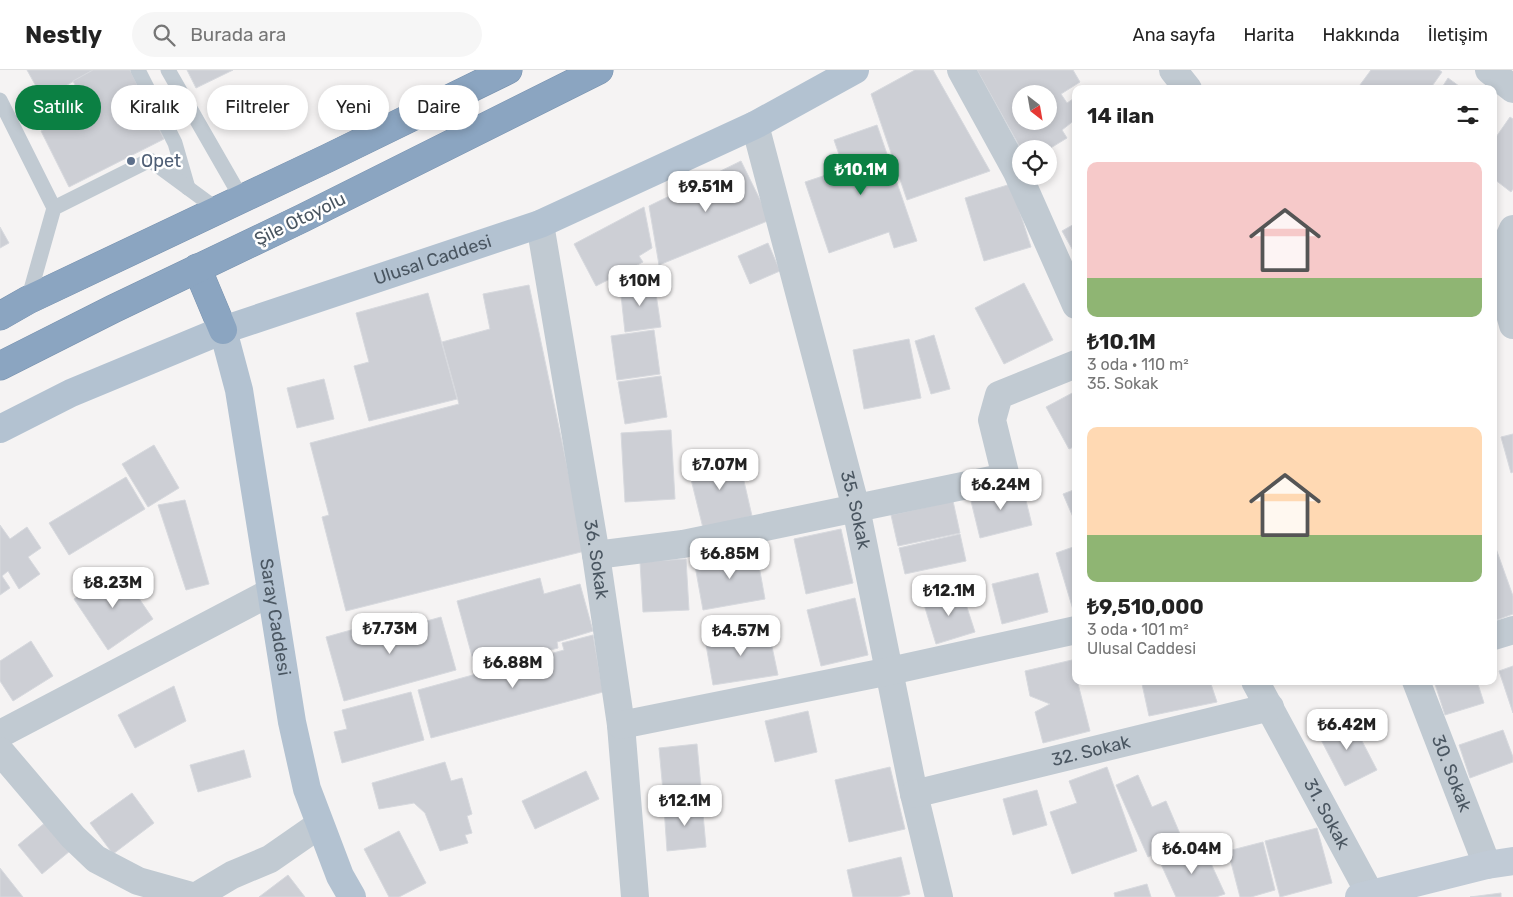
<!DOCTYPE html>
<html lang="tr">
<meta charset="utf-8">
<style>
:root{--surface:#fff;--page:#f6f6f6;--text:#222;--muted:#767676;--line:#e0e0e0;--accent:#0b8043}
body{margin:0;font-family:Rubik,sans-serif;background:var(--page);color:var(--text);height:100vh;display:flex;flex-direction:column;font-size:19px;white-space:nowrap}
*{box-sizing:border-box;margin:0}
p{font-size:16px;color:var(--muted)}
.icon{flex:none;width:28px;height:28px;fill:none;stroke:currentColor;stroke-width:2;stroke-linecap:round;stroke-linejoin:round}
.map{position:relative;flex:1;overflow:hidden}
.drawer{position:absolute;left:1072px;top:15px;width:425px;height:600px;display:flex;flex-direction:column;background:var(--surface);border-radius:10px;box-shadow:0 2px 8px #0003}
.drawer>*{flex:none}
.guide{position:absolute;left:15px;top:15px;width:475px;height:45px;display:flex;gap:10px}
.needle{width:32px;rotate:149deg}
.controls{position:absolute;left:1012px;top:15px;display:grid;gap:10px}
.controls a{display:grid;place-items:center;width:45px;height:45px;border-radius:50%;background:var(--surface);box-shadow:0 2px 8px #0003;font-size:25px}
.price{position:absolute;translate:-50% -42px;padding:0 11px;border-radius:10px;background:#fff;color:#222;font-size:16px;line-height:32px;filter:drop-shadow(0 1px 2px #0008)}
.price::after{content:'';position:absolute;left:50%;top:30px;width:15px;height:11px;margin-left:-8px;background:inherit;clip-path:polygon(0 0,100% 0,50% 100%)}
.price.active{background:var(--accent);color:#fff}
ul{padding:0;list-style:none}
li{display:grid;align-content:center;gap:10px;height:265px;padding:0 15px}
li span{display:grid;place-items:center;height:155px;border-radius:10px;color:#555}
li>.icon{margin-inline-start:auto}
span .icon{width:90px;height:90px;fill:#fffc;stroke-width:1}
li b{font-size:21px}
h2{display:flex;justify-content:space-between;align-items:center;height:60px;padding:0 15px;font-size:21px}
.pill{padding:0 18px;border-radius:22px;background:var(--surface);box-shadow:0 2px 8px #0003;font-size:18px;line-height:45px}
.pill.active{background:var(--accent);color:#fff}
header{display:flex;align-items:center;gap:30px;box-sizing:border-box;height:70px;padding:0 25px;background:var(--surface);border-bottom:1px solid var(--line)}
header strong{font-size:24px}
nav{display:flex;gap:28px;margin-inline-start:auto;font-size:18px}
.search{width:350px;height:45px;background:var(--page);display:flex;align-items:center;gap:12px;box-sizing:border-box;padding:0 18px;border-radius:28px;color:var(--muted);font-size:19px}
.map>svg:first-child{display:block}
</style>
<header>
<strong>Nestly</strong>
<div class="search"><svg class="icon" aria-label="search" viewBox="0 0 24 24"><circle cx="10" cy="10" r="6"/><path d="M15 15l6 6"/></svg>Burada ara</div>
<nav><a>Ana sayfa</a><a>Harita</a><a>Hakkında</a><a>İletişim</a></nav>
</header>
<div class="map">
<svg width="1513" height="827" viewBox="0 0 1513 827">
<rect width="100%" height="100%" fill="#f5f3f3"/>
<g fill="#cdcfd5" stroke="#d7d9de" fill-rule="evenodd">
<polygon points="27,0 93,0 43,29"/>
<polygon points="93,0 130,0 164,69 69,117 41,61 87,38 73,11"/>
<polygon points="187,0 233,0 196,18"/>
<polygon points="915,0 933,0 990,101 907,130 871,24"/>
<path d="M 977,0 L 1073,0 L 1080,12 L 1061,24 L 1067,33 L 1076,27 L 1076,49 L 1062,60 L 1067,68 L 1049,79 L 1021,79 ZM 1021,24 L 1049,24 L 1049,51 L 1021,51 Z"/>
<polygon points="1371,0 1439,0 1442,2 1430,19 1357,19"/>
<polygon points="1448,8 1463,19 1441,19"/>
<polygon points="1510,47 1513,49 1513,119 1511,122 1494,109 1494,70"/>
<polygon points="877,55 917,171 894,178 889,162 829,183 805,112 844,99 834,70"/>
<polygon points="741,91 770,150 659,195 649,136"/>
<polygon points="1011,114 1031,177 984,191 965,128"/>
<polygon points="644,137 652,178 639,186 643,192 596,216 574,174"/>
<polygon points="1076,153 1076,186 1062,161"/>
<polygon points="0,157 9,173 0,178"/>
<polygon points="768,173 780,201 750,214 738,186"/>
<polygon points="654,211 661,257 625,262 620,216"/>
<polygon points="1024,213 1053,270 1004,294 975,238"/>
<polygon points="529,215 585,481 346,541 322,447 329,445 310,373 459,334 442,272 490,259 483,224"/>
<polygon points="428,223 457,329 369,351 354,296 369,292 356,243"/>
<polygon points="654,260 660,304 617,310 611,266"/>
<polygon points="934,265 950,319 931,324 915,271"/>
<polygon points="909,269 921,328 864,339 853,280"/>
<polygon points="661,306 667,347 625,354 618,312"/>
<polygon points="324,309 334,349 297,358 287,318"/>
<polygon points="1076,321 1076,376 1069,379 1046,337"/>
<polygon points="671,360 675,429 625,432 621,363"/>
<polygon points="1513,364 1513,402 1511,403 1501,367"/>
<polygon points="154,375 179,418 148,437 122,394"/>
<polygon points="738,385 752,446 703,458 688,397"/>
<polygon points="126,407 145,439 69,485 49,453"/>
<polygon points="1022,414 1032,455 980,468 970,427"/>
<polygon points="1076,419 1076,454 1063,424"/>
<polygon points="185,430 209,514 186,520 158,435"/>
<polygon points="953,431 960,463 898,476 891,445"/>
<polygon points="0,455 10,469 27,457 41,478 28,487 40,504 19,519 8,501 2,506 10,518 0,525"/>
<polygon points="841,459 853,513 806,524 794,469"/>
<polygon points="960,464 966,491 905,504 899,478"/>
<polygon points="1494,473 1513,526 1513,544 1494,551"/>
<polygon points="1076,476 1076,543 1074,543 1056,483"/>
<polygon points="756,479 765,529 703,540 694,490"/>
<polygon points="686,489 689,540 643,542 640,492"/>
<polygon points="119,499 153,549 108,580 74,529"/>
<polygon points="1038,503 1048,542 1002,554 992,514"/>
<polygon points="540,508 544,524 580,514 593,561 557,572 558,578 476,601 457,531"/>
<polygon points="961,519 975,562 936,574 923,531"/>
<polygon points="855,528 868,585 821,596 807,540"/>
<polygon points="412,543 416,554 441,547 456,600 344,631 326,567"/>
<polygon points="768,558 778,605 713,615 705,569"/>
<polygon points="593,565 603,622 431,668 418,620 564,580 562,573"/>
<polygon points="31,571 53,606 13,631 0,611 0,591"/>
<polygon points="1072,590 1090,661 1043,673 1035,642 1050,634 1030,626 1025,601"/>
<polygon points="1513,596 1513,643 1499,601"/>
<polygon points="1154,611 1210,611 1217,632 1149,646 1142,614"/>
<polygon points="1434,611 1477,611 1484,633 1445,645"/>
<polygon points="174,616 186,651 135,678 118,645"/>
<polygon points="411,622 424,670 342,693 334,662 347,659 342,640"/>
<polygon points="808,641 817,682 775,692 765,651"/>
<polygon points="1349,646 1377,700 1345,716 1317,662"/>
<polygon points="1503,660 1513,687 1513,692 1470,708 1459,675"/>
<polygon points="697,674 701,717 663,721 659,678"/>
<polygon points="244,680 251,707 198,722 190,695"/>
<polygon points="445,692 451,711 462,708 472,744 467,746 472,763 465,765 468,773 440,781 425,743 414,733 379,739 372,713"/>
<polygon points="890,697 905,759 849,772 835,710"/>
<polygon points="1107,697 1137,781 1072,804 1050,742 1077,733 1069,711"/>
<polygon points="586,701 599,729 535,759 522,731"/>
<polygon points="1138,705 1152,737 1166,731 1183,771 1148,787 1116,715"/>
<polygon points="1037,720 1047,755 1013,765 1003,729"/>
<polygon points="132,723 154,753 113,784 90,753"/>
<polygon points="702,733 706,777 667,781 664,737"/>
<polygon points="46,752 70,781 42,804 18,775"/>
<polygon points="1317,758 1332,813 1280,827 1265,771"/>
<polygon points="399,761 426,813 399,827 389,827 364,779"/>
<polygon points="1263,772 1275,820 1251,827 1240,827 1228,781"/>
<polygon points="1202,774 1225,824 1216,827 1176,827 1160,792"/>
<polygon points="901,787 910,824 898,827 853,827 847,800"/>
<polygon points="0,798 23,827 0,827"/>
<polygon points="288,805 305,827 259,827"/>
<polygon points="1147,814 1151,827 1115,827 1114,823"/>
<polygon points="1501,823 1501,827 1470,827"/>
</g>
<g fill="none" stroke-linecap="round" stroke-linejoin="round">
<g stroke="#7690ad" stroke-width="29">
<g id="highway">
<polyline points="197,198 223,260"/>
<polyline points="0,246 28,230 328,88 508,0"/>
<polyline points="0,296 113,239 303,148 599,0"/>
</g>
</g>
<g stroke="#c1cad2" stroke-width="15">
<polyline points="138,0 175,73 188,118"/>
<polyline points="168,0 242,129"/>
<polyline points="0,30 54,138"/>
<polyline points="28,230 54,138 150,90 218,140"/>
</g>
<g stroke="#c1cad2" stroke-width="28">
<polyline points="961,0 1017,102 1076,235"/>
<polyline points="1173,0 1188,19"/>
<polyline points="1489,0 1513,19"/>
<path id="s1" d="M 755,55 L 856,438 L 914,724 L 939,827"/>
<path id="s2" d="M 540,154 L 596,485 L 621,655 L 635,827"/>
<path d="M 1513,159 C 1499,186 1504,226 1513,255"/>
<polyline points="596,485 683,474 1006,407 992,350 999,325 1076,294"/>
<polyline points="1494,566 1513,560"/>
<path id="s3" d="M 1255,611 L 1370,824"/>
<path id="s4" d="M 1416,611 L 1487,795"/>
<polyline points="621,655 890,601 1076,560"/>
<polyline points="0,664 271,522"/>
<polyline points="0,681 73,767 96,789 138,811 195,827"/>
<path id="s5" d="M 914,724 L 1270,637"/>
<polyline points="195,827 232,805 270,789 319,755"/>
</g>
<polyline stroke="#c1cbd6" stroke-width="28" points="1359,827 1487,795 1513,791"/>
<g stroke="#b3c2d1" stroke-width="28">
<path id="s6" d="M 223,260 L 239,320 L 292,652 L 307,719 L 340,806 L 352,827"/>
<path id="s7" d="M 0,359 L 71,323 L 223,260 L 540,154 L 755,55 L 855,0"/>
</g>
<use href="#highway" stroke="#8ba5c1" stroke-width="28"/>
</g>
<circle fill="#5c6f8a" stroke="#fff" stroke-width="2" cx="131" cy="91" r="5"/>
<g text-anchor="middle" dominant-baseline="central" stroke-width="5" stroke-linejoin="round" paint-order="stroke">
<g font-size="18" fill="#4e5e75" stroke="#fff" text-anchor="start">
<text x="141" y="91">Opet</text>
</g>
<g font-size="18" fill="#4a5661" stroke="#fff">
<text transform="translate(300 149) rotate(-26)">Şile Otoyolu</text>
<text stroke="none"><textPath href="#s7" startOffset="465">Ulusal Caddesi</textPath></text>
<text stroke="none"><textPath href="#s1" startOffset="398">35. Sokak</textPath></text>
<text stroke="none"><textPath href="#s2" startOffset="340">36. Sokak</textPath></text>
<text stroke="none"><textPath href="#s6" startOffset="292">Saray Caddesi</textPath></text>
<text stroke="none"><textPath href="#s5" startOffset="182">32. Sokak</textPath></text>
<text stroke="none"><textPath href="#s4" startOffset="99">30. Sokak</textPath></text>
<text stroke="none"><textPath href="#s3" startOffset="151">31. Sokak</textPath></text>
</g>
</g>
</svg>
<div class="controls">
<a><svg class="needle" viewBox="-14 -14 28 28"><path d="M0-13l5 13h-10z" fill="#e53935"/><path d="M0 13l5-13h-10z" fill="#767676"/></svg></a>
<a><svg class="icon" aria-label="locate" viewBox="0 0 24 24"><circle cx="12" cy="12" r="6"/><path d="M12 2v4M12 18v4M2 12h4M18 12h4"/></svg></a>
</div>
<b class="price active" style="left:861px;top:126px">₺10.1M</b>
<b class="price" style="left:706px;top:143px">₺9.51M</b>
<b class="price" style="left:640px;top:237px">₺10M</b>
<b class="price" style="left:720px;top:421px">₺7.07M</b>
<b class="price" style="left:1001px;top:441px">₺6.24M</b>
<b class="price" style="left:730px;top:510px">₺6.85M</b>
<b class="price" style="left:113px;top:539px">₺8.23M</b>
<b class="price" style="left:949px;top:547px">₺12.1M</b>
<b class="price" style="left:390px;top:585px">₺7.73M</b>
<b class="price" style="left:741px;top:587px">₺4.57M</b>
<b class="price" style="left:513px;top:619px">₺6.88M</b>
<b class="price" style="left:1347px;top:681px">₺6.42M</b>
<b class="price" style="left:685px;top:757px">₺12.1M</b>
<b class="price" style="left:1192px;top:805px">₺6.04M</b>
<div class="guide">
<a class="pill active">Satılık</a>
<a class="pill">Kiralık</a>
<a class="pill">Filtreler</a>
<a class="pill">Yeni</a>
<a class="pill">Daire</a>
</div>
<section class="drawer">
<h2>14 ilan<svg class="icon" aria-label="filters" viewBox="0 0 24 24"><path d="M4 7h16M4 17h16"/><circle cx="9" cy="7" r="2"/><circle cx="15" cy="17" r="2"/></svg></h2>
<ul>
<li><span style="background:linear-gradient(#f6c9c9 75%,#8fb573 0)"><svg class="icon" aria-label="home" viewBox="0 0 24 24"><path d="M3 11l9-7 9 7M6 9v11h12V9"/></svg></span><div><b>₺10.1M</b><p>3 oda · 110 m²</p><p>35. Sokak</p></div></li>
<li><span style="background:linear-gradient(#ffd9b3 70%,#8fb573 0)"><svg class="icon" aria-label="home" viewBox="0 0 24 24"><path d="M3 11l9-7 9 7M6 9v11h12V9"/></svg></span><div><b>₺9,510,000</b><p>3 oda · 101 m²</p><p>Ulusal Caddesi</p></div></li>
</ul>
</section>
</div>
